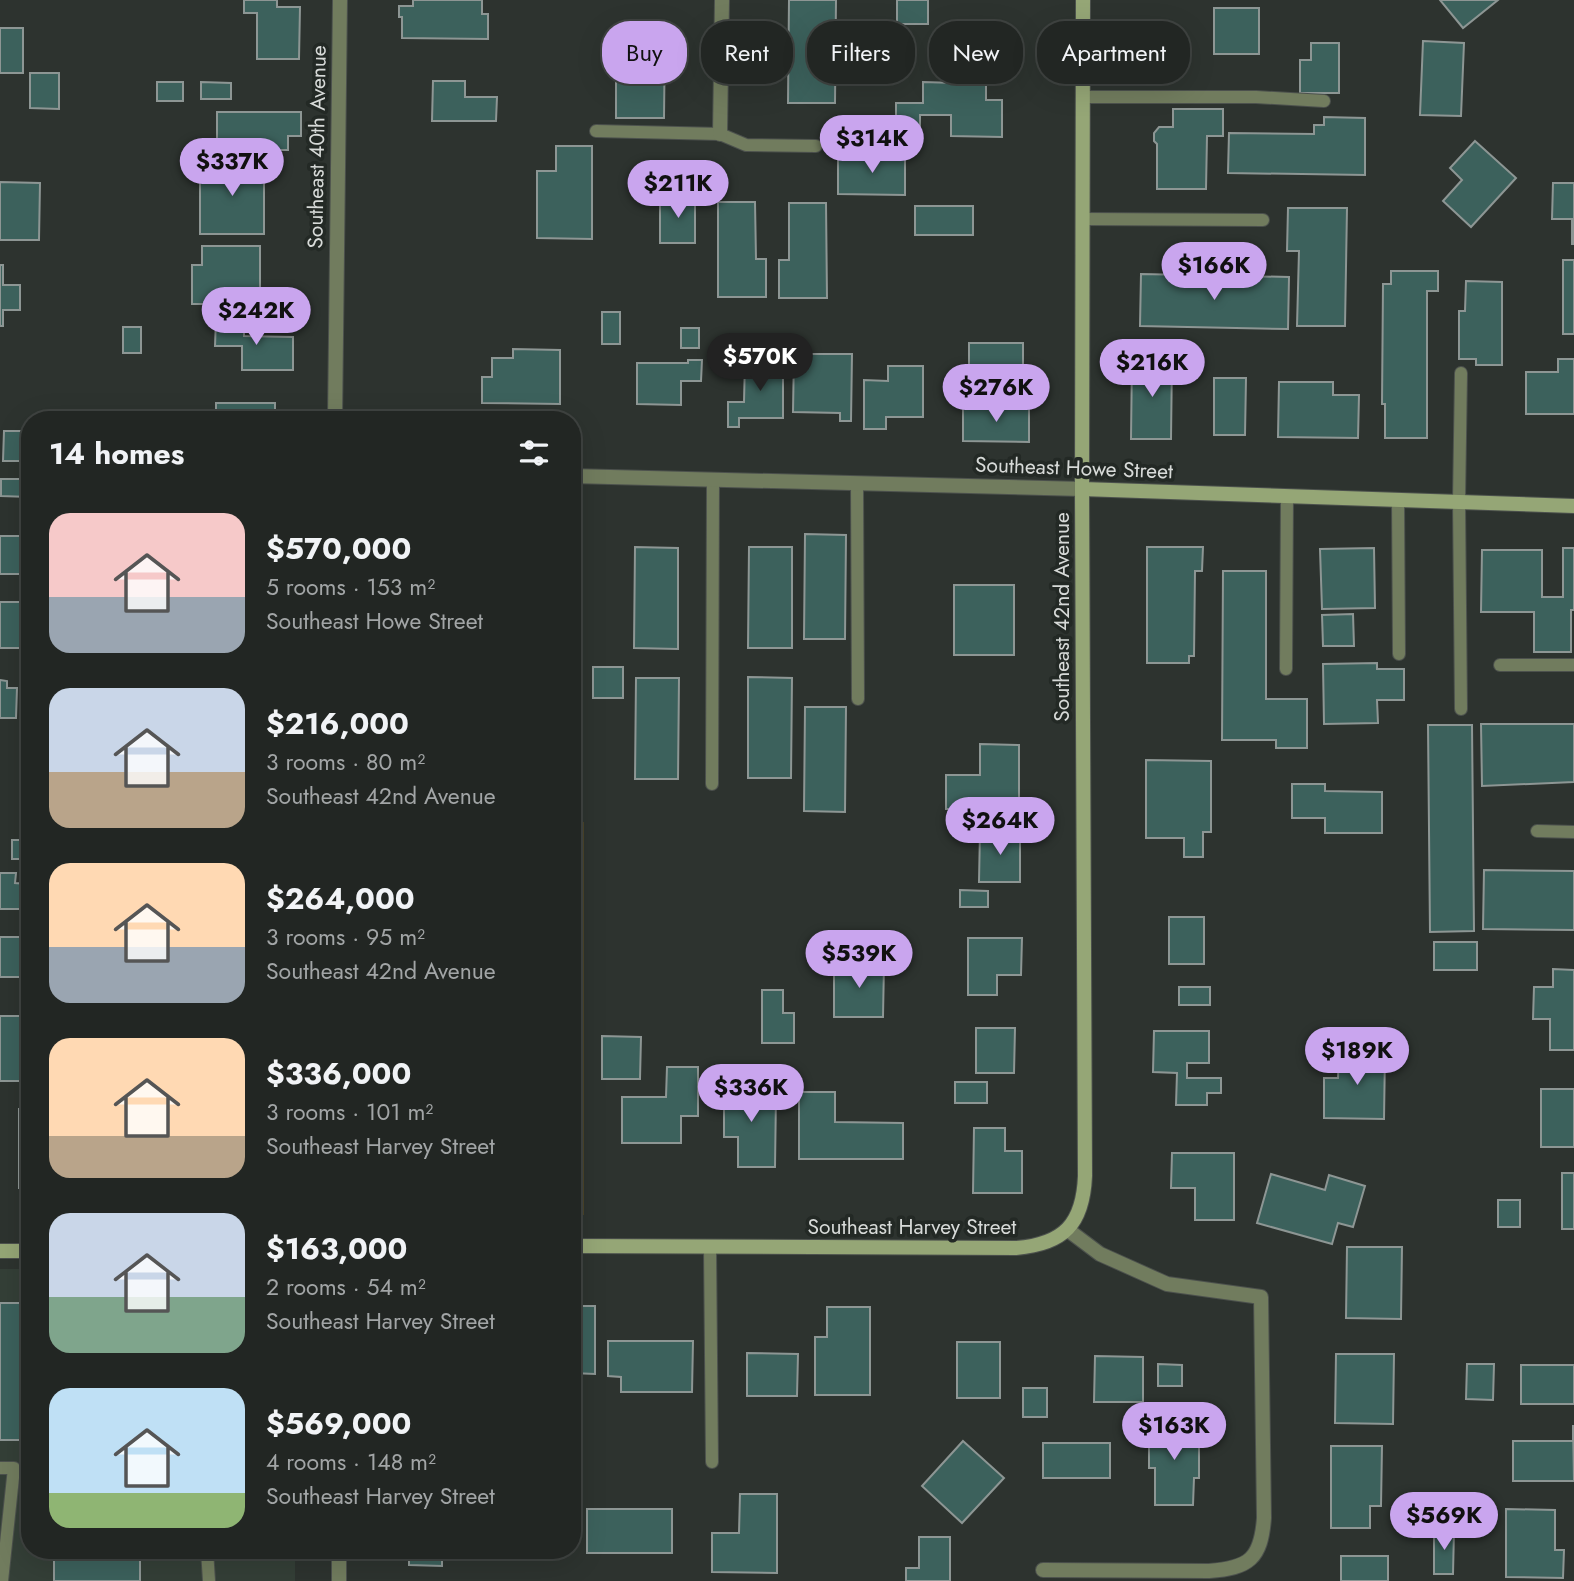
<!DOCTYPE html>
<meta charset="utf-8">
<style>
:root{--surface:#222623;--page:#2a2e2b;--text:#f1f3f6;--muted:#a2a5a6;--line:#3f4341;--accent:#c9a5ee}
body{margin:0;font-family:Jost,sans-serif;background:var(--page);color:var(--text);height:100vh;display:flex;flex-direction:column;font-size:26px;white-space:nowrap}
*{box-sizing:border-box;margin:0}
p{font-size:23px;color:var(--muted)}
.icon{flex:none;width:38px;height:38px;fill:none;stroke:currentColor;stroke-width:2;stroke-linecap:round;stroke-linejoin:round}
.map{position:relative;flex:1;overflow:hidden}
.details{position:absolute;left:21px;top:411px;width:560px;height:1148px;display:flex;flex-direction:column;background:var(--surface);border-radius:28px;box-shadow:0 7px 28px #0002,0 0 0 2px var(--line)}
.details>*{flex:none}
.hud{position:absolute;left:602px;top:21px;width:665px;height:63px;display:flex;gap:14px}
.price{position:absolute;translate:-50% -60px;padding:0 16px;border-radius:24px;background:var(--accent);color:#111;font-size:23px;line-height:46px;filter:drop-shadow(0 2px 4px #0008)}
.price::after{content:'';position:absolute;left:50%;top:42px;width:21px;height:16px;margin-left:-10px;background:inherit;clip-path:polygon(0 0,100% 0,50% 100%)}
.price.active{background:#222;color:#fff}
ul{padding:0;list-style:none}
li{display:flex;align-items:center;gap:21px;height:175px;padding:0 28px}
li span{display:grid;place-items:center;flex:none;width:196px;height:140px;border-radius:21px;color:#555}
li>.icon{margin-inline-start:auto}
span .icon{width:84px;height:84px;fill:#fffc;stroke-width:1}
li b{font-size:30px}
h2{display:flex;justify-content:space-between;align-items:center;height:84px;padding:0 28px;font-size:30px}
.tag{padding:0 24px;border-radius:28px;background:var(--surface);box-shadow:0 7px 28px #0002,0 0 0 2px var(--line);font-size:24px;line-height:63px}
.tag.active{background:var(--accent);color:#111}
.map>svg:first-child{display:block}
</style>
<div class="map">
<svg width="1574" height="1581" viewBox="0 0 1574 1581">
<rect width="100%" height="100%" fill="#2d332f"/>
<polygon fill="#343f37" points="0,1269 30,1269 30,1550 295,1551 295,1581 0,1581"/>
<rect fill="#4a4329" x="572" y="822" width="12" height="393"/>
<g fill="#3c615c" stroke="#8d9694" stroke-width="2">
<polygon points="244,0 277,0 277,7 300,7 299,59 257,59 257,13 244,13"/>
<polygon points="413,0 482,0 482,14 488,14 488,39 402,38 402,17 399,17 399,6 413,6"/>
<polygon points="789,0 836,0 835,103 788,103"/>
<rect x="897" y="0" width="31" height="24"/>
<polygon points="1440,0 1498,0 1463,28"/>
<rect x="1214" y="8" width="45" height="46"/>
<rect x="0" y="28" width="23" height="45"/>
<polygon points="616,28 665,28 664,118 616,118"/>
<polygon points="1423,41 1464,43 1461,116 1420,115"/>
<polygon points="1311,43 1339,43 1339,93 1300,93 1300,60 1311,60"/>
<polygon points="30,73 59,73 59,109 30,108"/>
<polygon points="433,81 465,81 465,97 497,97 496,121 432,121"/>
<rect x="157" y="82" width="26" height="19"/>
<polygon points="201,82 231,83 231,99 201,99"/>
<polygon points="923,82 986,84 986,100 1002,100 1002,137 951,136 951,115 920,115 920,137 896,136 896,103 923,103"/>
<polygon points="1173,109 1223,109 1223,136 1207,136 1206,189 1157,189 1157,144 1154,141 1154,133 1159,127 1173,127"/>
<polygon points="217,112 301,112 301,136 288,136 288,150 217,150"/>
<polygon points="1324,117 1365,118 1365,175 1228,173 1229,133 1314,134 1314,125 1324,125"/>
<polygon points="1475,141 1516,178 1471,227 1443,201 1462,180 1450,168"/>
<polygon points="556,146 592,146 592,239 537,238 537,171 556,171"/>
<polygon points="838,155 905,155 905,195 838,194"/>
<polygon points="200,161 264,162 264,234 200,234"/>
<polygon points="0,182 40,183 39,240 0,240"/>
<polygon points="1553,183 1574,183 1574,244 1572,244 1572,219 1552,219"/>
<rect x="660" y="196" width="35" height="47"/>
<polygon points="718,202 755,202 756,259 766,259 766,297 718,297"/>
<polygon points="789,203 826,203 827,298 779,298 779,260 789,260"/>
<rect x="915" y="206" width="58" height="29"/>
<polygon points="1288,208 1347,208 1345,326 1297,326 1299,251 1287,251"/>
<polygon points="202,246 260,246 260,304 192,304 192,265 202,265"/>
<rect x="1563" y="260" width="11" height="74"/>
<polygon points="0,265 3,265 3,285 20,285 20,310 3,310 3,326 0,326"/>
<polygon points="1391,271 1438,271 1438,291 1427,291 1427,438 1385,438 1385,404 1382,404 1383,284 1391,284"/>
<polygon points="1141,274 1289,277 1288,329 1140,326"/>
<polygon points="1466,281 1502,282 1502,365 1476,365 1476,359 1459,359 1459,311 1465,311"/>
<rect x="602" y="312" width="18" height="32"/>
<polygon points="216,319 244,319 244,336 293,337 293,370 242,370 242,346 215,346"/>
<rect x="123" y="327" width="18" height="26"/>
<rect x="681" y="328" width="18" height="20"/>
<rect x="969" y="343" width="54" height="38"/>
<polygon points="513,349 560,350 560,404 482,403 482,377 492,377 492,358 513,358"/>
<polygon points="794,354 852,354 851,421 840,421 840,413 793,412"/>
<polygon points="1132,358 1172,358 1171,439 1131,439"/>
<polygon points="1558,359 1574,359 1574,414 1526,414 1526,372 1558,372"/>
<polygon points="688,360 702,360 701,381 681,381 681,405 637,404 637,363 688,363"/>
<polygon points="745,361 783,361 783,418 739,418 739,427 728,427 728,402 744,402"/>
<polygon points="888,366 923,366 923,417 886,417 886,429 864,429 864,380 888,381"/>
<polygon points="1214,378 1246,378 1245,435 1214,435"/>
<polygon points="1279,382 1333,382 1333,395 1359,395 1358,438 1278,437"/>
<rect x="216" y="403" width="59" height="17"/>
<polygon points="963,407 1029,407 1029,442 963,441"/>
<polygon points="4,431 30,431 30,461 3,461"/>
<polygon points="1,479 30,479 30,497 1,496"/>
<polygon points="805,534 846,535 845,639 804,639"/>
<rect x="0" y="536" width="23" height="38"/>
<polygon points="635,547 678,548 678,649 634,648"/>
<polygon points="749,547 792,547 792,648 748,648"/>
<polygon points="1147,547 1203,547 1202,571 1195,571 1194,656 1189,656 1189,663 1147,663"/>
<polygon points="1374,548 1375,608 1322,609 1320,549"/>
<polygon points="1563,548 1574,548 1574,610 1571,610 1571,652 1534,652 1534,612 1481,612 1482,550 1542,550 1542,597 1563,597"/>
<polygon points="1223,571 1266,571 1266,699 1307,699 1307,748 1276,748 1276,740 1222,740"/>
<rect x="954" y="585" width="60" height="70"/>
<rect x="0" y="602" width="30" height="46"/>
<polygon points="1353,614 1354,646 1323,646 1322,615"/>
<polygon points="1377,663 1377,669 1404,669 1404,700 1377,700 1378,723 1324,724 1323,664"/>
<rect x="593" y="667" width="30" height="31"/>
<polygon points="748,677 792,678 791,778 748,778"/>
<polygon points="636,678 679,678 678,779 635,779"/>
<polygon points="0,680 7,681 7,688 17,688 16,718 0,718"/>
<polygon points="805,707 846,707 845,812 804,811"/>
<polygon points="1481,724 1574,724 1574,782 1482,786"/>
<polygon points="1428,725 1472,725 1474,931 1430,932"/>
<polygon points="980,744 1019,745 1019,809 946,809 946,775 980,775"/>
<polygon points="1146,760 1211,761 1211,832 1203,832 1203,857 1184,857 1184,838 1146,838"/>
<polygon points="1292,784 1325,784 1325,791 1382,792 1382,833 1325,833 1325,818 1292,818"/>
<polygon points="980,831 1020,832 1020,882 979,882"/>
<rect x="12" y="840" width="18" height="19"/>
<rect x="572" y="844" width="8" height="37"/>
<polygon points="1484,870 1574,871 1574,930 1483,929"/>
<polygon points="0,873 16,873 15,883 28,884 27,909 0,909"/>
<polygon points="960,890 988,891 988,907 960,907"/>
<rect x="1169" y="917" width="35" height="47"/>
<rect x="0" y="937" width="30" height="40"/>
<polygon points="968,938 1022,938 1021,975 997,975 997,995 968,995"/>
<rect x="1434" y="942" width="43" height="28"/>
<polygon points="834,964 884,964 883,1017 834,1017"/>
<polygon points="1553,969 1574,970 1574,1050 1550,1050 1550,1019 1533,1019 1534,987 1553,987"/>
<rect x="1179" y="987" width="31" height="18"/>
<polygon points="762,990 783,990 783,1013 794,1013 794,1043 762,1043"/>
<polygon points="0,1016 28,1016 30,1081 0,1081"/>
<polygon points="976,1028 1015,1028 1014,1073 976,1073"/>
<polygon points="1154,1031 1209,1031 1209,1063 1187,1063 1187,1078 1221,1078 1221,1093 1207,1093 1207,1105 1176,1105 1177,1073 1153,1072"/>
<polygon points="602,1036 641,1037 640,1079 602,1079"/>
<polygon points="1339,1052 1385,1052 1384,1119 1324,1118 1324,1078 1338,1078"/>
<polygon points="667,1067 698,1067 698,1116 681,1116 681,1143 622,1143 622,1097 666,1097"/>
<rect x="955" y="1082" width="32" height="21"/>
<polygon points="724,1084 761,1085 761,1094 776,1094 775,1167 738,1167 738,1137 724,1137"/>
<rect x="1541" y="1089" width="33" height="58"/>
<polygon points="799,1092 835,1092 835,1122 903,1123 903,1159 799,1159"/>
<rect x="19" y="1109" width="11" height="79"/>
<polygon points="974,1128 1005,1128 1005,1151 1022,1151 1022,1193 973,1193"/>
<polygon points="1172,1153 1234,1153 1234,1220 1195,1220 1195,1188 1171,1188"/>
<rect x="1562" y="1173" width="12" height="56"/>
<polygon points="1271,1174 1325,1190 1329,1175 1365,1186 1353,1227 1338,1223 1332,1244 1257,1223"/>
<rect x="1498" y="1200" width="22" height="27"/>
<polygon points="1347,1247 1402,1247 1401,1319 1346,1318"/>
<rect x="0" y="1303" width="28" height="137"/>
<polygon points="572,1306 595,1306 595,1374 572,1373"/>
<polygon points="827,1307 870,1307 870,1395 815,1395 815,1337 827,1337"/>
<polygon points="608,1341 693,1341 692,1392 621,1392 621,1377 608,1376"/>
<rect x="957" y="1342" width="43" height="56"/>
<polygon points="747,1353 798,1354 797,1396 747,1396"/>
<polygon points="1336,1354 1394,1354 1393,1424 1335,1423"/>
<polygon points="1095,1356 1143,1357 1143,1402 1094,1402"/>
<polygon points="1158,1364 1182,1365 1182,1386 1158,1386"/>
<polygon points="1467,1364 1494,1364 1493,1400 1466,1399"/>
<rect x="1521" y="1365" width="53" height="39"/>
<rect x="1023" y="1388" width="24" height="29"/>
<polygon points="1149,1422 1193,1422 1193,1435 1199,1435 1199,1478 1194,1478 1193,1505 1155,1505 1155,1468 1149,1468"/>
<polygon points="1573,1425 1574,1481 1513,1481 1513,1441 1573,1441"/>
<polygon points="963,1441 1004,1478 962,1523 922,1486"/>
<rect x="1043" y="1443" width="67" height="35"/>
<polygon points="1331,1446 1382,1446 1381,1506 1370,1506 1370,1528 1331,1528"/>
<polygon points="1432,1493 1454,1493 1454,1514 1431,1514"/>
<polygon points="740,1494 777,1494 777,1573 712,1572 712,1533 739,1533"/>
<rect x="587" y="1509" width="85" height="44"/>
<polygon points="1506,1509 1555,1510 1555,1550 1564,1550 1563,1578 1506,1577"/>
<polygon points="1434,1530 1454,1530 1453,1574 1434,1574"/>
<polygon points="919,1537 950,1537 950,1581 906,1581 906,1568 919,1568"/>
<polygon points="54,1550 140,1552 140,1581 54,1581"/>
<polygon points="409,1550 464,1550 464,1554 442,1554 442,1566 409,1565"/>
<rect x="1341" y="1556" width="47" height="25"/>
</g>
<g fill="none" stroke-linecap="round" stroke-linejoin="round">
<g stroke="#4c514d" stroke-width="14">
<g id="lane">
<polyline points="1083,97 1256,97 1324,101"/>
<polyline points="596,131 720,134 746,145 816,146"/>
<polyline points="1083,219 1263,220"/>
<polyline points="1461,373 1459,501 1461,709"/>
<polyline points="857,483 858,699"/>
<polyline points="1398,499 1399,654"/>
<polyline points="1500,665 1574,665"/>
<polyline points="1286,669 1287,496"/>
<polyline points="712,784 713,480"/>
<polyline points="1537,831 1574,832"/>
<polyline points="710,1248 712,1462"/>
<polyline points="0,1468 14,1468 2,1581"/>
<polyline points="207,1550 209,1581"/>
</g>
</g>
<g stroke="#4c514d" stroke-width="16">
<g id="street">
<polyline points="720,134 722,0"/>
<polyline points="335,420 340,0"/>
<polyline points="572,476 1082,489"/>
<path d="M 1043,1570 L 1209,1571 C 1249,1568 1261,1559 1264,1518 L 1261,1297 L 1167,1284 L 1100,1254 L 1068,1230"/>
<polyline points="339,1581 339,1550"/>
</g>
</g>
<g stroke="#4c514d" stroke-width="16">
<g id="secondary">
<polyline points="1082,489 1574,506"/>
<path d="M 572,1246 L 1016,1248 C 1064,1244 1083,1224 1085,1176 L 1082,489 L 1083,0"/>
<polyline points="0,1251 30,1251"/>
</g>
</g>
<use href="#lane" stroke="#717c5e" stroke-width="12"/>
<use href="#street" stroke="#717c5e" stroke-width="14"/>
<use href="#secondary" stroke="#95a676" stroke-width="14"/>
</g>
<g text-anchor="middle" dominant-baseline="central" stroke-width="7" stroke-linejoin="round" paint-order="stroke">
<g font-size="21" fill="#d7dad8" stroke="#232925">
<text transform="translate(317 147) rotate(-89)">Southeast 40th Avenue</text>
<text transform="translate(1074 468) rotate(2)">Southeast Howe Street</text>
<text transform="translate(1062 617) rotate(-90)">Southeast 42nd Avenue</text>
<text x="912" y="1227">Southeast Harvey Street</text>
</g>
</g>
</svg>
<b class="price" style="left:872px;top:175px">$314K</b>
<b class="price" style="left:232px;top:198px">$337K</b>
<b class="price" style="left:678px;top:220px">$211K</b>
<b class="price" style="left:1214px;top:302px">$166K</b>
<b class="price" style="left:256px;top:347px">$242K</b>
<b class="price active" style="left:760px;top:393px">$570K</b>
<b class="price" style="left:1152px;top:399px">$216K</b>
<b class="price" style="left:996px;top:424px">$276K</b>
<b class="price" style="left:1000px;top:857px">$264K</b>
<b class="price" style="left:859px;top:990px">$539K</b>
<b class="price" style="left:1357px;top:1087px">$189K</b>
<b class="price" style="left:751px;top:1124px">$336K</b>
<b class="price" style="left:1174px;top:1462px">$163K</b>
<b class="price" style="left:1444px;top:1552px">$569K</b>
<div class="hud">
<a class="tag active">Buy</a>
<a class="tag">Rent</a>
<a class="tag">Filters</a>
<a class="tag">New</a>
<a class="tag">Apartment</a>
</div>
<section class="details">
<h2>14 homes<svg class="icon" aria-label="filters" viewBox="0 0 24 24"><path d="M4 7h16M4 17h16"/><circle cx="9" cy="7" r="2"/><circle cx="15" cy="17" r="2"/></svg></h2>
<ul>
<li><span style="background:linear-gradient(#f6c9c9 60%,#9aa5b1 0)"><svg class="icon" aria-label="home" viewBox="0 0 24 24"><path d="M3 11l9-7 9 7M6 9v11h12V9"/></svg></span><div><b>$570,000</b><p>5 rooms · 153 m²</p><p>Southeast Howe Street</p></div></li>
<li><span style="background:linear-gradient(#c9d6e8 60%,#b9a48a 0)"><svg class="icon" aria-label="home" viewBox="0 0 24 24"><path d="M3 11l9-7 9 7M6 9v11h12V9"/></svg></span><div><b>$216,000</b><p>3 rooms · 80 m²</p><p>Southeast 42nd Avenue</p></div></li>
<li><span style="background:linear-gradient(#ffd9b3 60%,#9aa5b1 0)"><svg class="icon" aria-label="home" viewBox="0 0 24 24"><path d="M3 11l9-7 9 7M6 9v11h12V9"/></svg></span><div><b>$264,000</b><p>3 rooms · 95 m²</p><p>Southeast 42nd Avenue</p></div></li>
<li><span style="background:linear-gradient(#ffd9b3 70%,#b9a48a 0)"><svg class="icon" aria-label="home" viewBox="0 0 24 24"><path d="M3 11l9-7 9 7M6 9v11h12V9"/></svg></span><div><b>$336,000</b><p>3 rooms · 101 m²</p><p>Southeast Harvey Street</p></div></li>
<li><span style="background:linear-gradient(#c9d6e8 60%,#7fa58c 0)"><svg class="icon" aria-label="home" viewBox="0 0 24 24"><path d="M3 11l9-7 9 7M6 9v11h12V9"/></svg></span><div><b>$163,000</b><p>2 rooms · 54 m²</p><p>Southeast Harvey Street</p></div></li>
<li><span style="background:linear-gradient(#bfe0f5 75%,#8fb573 0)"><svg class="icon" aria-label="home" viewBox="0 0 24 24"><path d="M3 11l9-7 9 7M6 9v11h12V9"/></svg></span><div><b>$569,000</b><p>4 rooms · 148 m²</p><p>Southeast Harvey Street</p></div></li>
</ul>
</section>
</div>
